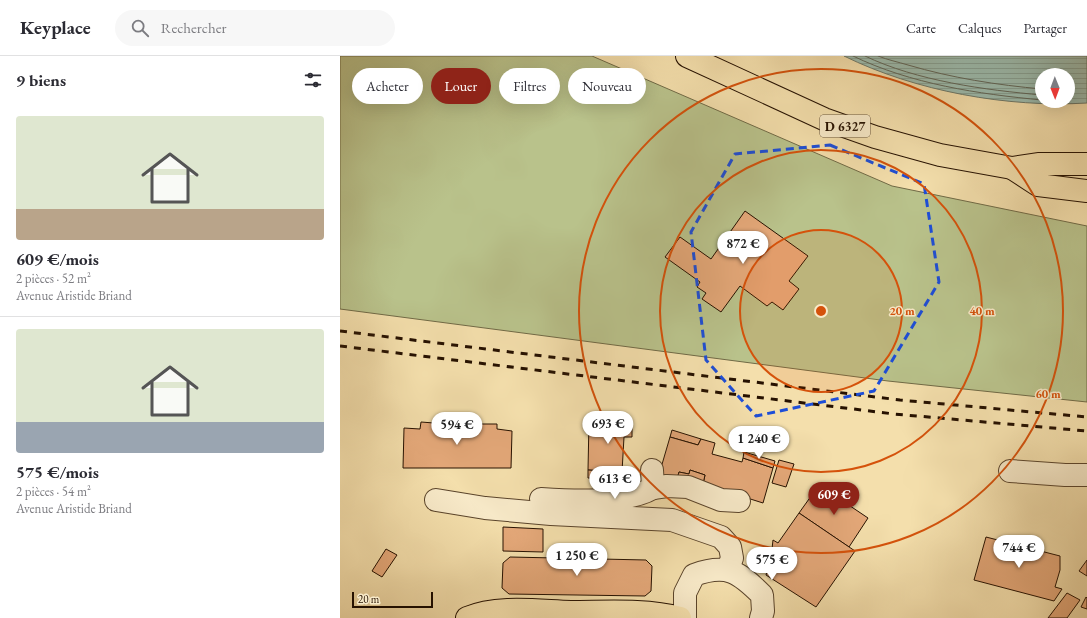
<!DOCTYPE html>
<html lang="fr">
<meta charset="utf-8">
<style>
:root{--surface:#fff;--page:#f7f7f7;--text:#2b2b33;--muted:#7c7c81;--line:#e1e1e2;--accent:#8f2418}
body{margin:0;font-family:"EB Garamond",serif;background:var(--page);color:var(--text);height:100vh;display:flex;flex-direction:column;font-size:15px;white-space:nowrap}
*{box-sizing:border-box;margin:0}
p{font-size:13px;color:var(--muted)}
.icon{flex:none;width:22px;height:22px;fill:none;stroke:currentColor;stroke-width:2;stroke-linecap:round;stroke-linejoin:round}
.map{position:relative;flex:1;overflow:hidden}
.drawer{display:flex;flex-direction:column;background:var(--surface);width:340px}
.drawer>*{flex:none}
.hud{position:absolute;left:12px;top:12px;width:380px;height:36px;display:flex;gap:8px}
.needle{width:26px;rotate:179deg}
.fabs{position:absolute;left:695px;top:12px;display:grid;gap:8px}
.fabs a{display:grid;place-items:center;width:40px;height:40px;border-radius:50%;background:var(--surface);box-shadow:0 4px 16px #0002;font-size:20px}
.scale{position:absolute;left:12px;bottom:10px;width:81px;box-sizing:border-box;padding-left:4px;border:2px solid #261100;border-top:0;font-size:11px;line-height:14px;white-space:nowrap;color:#261100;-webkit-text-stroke:3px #f8eac9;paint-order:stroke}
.price{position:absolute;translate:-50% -34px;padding:0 9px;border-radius:14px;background:#fff;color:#222;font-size:13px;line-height:26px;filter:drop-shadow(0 1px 2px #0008)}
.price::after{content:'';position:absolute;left:50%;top:24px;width:12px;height:9px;margin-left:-6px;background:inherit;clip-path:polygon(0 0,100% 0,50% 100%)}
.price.active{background:var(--accent);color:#fff}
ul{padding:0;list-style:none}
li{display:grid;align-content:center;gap:8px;height:212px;padding:0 16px}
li+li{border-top:1px solid var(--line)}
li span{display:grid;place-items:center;height:124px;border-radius:4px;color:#555}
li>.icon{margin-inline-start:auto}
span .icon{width:72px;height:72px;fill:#fffc;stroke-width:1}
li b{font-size:17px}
h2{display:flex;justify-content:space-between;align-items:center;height:48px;padding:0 16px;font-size:17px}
.pill{padding:0 14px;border-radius:18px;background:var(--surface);box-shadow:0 4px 16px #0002;font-size:14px;line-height:36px}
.pill.active{background:var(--accent);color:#fff}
header{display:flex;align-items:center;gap:24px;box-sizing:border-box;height:56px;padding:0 20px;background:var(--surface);border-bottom:1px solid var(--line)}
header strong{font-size:19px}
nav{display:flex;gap:22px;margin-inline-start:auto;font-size:14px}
.search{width:280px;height:36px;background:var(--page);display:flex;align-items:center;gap:10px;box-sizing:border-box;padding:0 14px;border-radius:22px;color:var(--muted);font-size:15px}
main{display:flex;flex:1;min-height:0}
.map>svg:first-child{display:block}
</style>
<header>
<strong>Keyplace</strong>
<div class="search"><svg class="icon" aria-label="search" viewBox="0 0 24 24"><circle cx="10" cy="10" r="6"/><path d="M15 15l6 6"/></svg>Rechercher</div>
<nav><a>Carte</a><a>Calques</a><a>Partager</a></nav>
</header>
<main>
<section class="drawer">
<h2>9 biens<svg class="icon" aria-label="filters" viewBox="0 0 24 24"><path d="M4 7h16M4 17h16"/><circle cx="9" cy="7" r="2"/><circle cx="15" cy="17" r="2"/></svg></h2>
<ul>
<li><span style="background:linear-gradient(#dfe7d0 75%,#b9a48a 0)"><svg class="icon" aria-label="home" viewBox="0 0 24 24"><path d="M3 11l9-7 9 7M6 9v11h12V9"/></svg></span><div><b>609 €/mois</b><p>2 pièces · 52 m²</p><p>Avenue Aristide Briand</p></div></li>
<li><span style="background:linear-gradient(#dfe7d0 75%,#9aa5b1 0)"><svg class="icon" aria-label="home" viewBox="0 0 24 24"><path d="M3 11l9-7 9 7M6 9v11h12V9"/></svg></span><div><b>575 €/mois</b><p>2 pièces · 54 m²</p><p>Avenue Aristide Briand</p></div></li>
</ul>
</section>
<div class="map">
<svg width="747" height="562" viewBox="0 0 747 562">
<defs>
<pattern id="water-rules" width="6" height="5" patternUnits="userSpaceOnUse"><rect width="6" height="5" fill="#9cbcaf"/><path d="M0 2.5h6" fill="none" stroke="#86a195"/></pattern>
</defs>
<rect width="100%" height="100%" fill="#f4dfac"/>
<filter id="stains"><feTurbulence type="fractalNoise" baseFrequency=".005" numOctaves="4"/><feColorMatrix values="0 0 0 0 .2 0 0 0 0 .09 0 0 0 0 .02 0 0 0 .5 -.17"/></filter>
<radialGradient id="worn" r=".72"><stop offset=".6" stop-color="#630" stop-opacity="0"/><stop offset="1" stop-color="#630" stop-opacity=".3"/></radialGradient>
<polygon fill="#b9c28b" stroke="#706a46" points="0,0 252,0 552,130 747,170 747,346 548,325 0,253"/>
<path fill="url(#water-rules)" stroke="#6d7869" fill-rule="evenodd" d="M 504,0 L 747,0 L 747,47 C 668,52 575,35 504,0 ZM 702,19 L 728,19 L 728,45 L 702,45 Z"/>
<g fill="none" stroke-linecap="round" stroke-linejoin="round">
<g stroke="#616658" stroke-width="1">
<path d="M 513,0 C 571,28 638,38 702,44"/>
<path d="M 525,0 C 577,25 645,34 702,39"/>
<path d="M 538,0 C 548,4 558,6 568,9 C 612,22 657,29 702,33"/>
</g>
</g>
<g fill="#e4a879" stroke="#261100">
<polygon points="405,155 468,200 449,225 459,233 443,254 432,246 427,250 400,230 381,256 362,243 366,237 357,231 360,226 325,201 340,181 371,203"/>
<polygon points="97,364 140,365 141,368 157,368 157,373 172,375 171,412 63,412 64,372 80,373 81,366 94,367"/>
<polygon points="249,365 292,365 292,381 284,381 282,416 248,414"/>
<polygon points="332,374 361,383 358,389 330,381"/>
<polygon points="330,381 358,389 361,383 375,387 372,398 402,406 403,402 433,412 423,447 363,428 365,419 350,414 349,418 339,416 336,426 318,422"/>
<polygon points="404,396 435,405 433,412 403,402"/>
<polygon points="439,404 454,408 446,431 432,427"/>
<polygon points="248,414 282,416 282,425 248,422"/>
<polygon points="282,414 295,415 294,426 282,425"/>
<polygon points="350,414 365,419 363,428 338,420 339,416 349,418"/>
<polygon points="479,429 528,462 509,491 459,457"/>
<polygon points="459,457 515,495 476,551 426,519 431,502 433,484 438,487"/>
<polygon points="163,471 203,473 203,496 163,495"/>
<polygon points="646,481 720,500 720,514 715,531 722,533 714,545 634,524"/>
<polygon points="46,493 57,499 42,521 32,515"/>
<polygon points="170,501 306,504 312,510 311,535 305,540 169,538 162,532 163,507"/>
<polygon points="747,504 747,520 739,515"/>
<polygon points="727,537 740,544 727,562 708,562"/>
<polygon points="746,541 747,542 747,553 741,551"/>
</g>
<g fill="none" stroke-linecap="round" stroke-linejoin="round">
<g stroke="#5a442b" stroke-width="24">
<g id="minor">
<polyline points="670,415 725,419 747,419"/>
<polyline points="313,432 327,430 348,431 381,444 399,445"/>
<path d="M 201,443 C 232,445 286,448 313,432 L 312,414"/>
<polyline points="96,444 145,452 211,458 332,464 381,481 390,491 392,502 388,513"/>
<path d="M 345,562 L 345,537 L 354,519 C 387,507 399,516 422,539 L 423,555 L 421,562"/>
</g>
</g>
<g stroke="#261100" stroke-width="24">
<g id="major">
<polyline points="347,0 484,63 535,81 600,99 672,112 698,108 747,108"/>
<polyline points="672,112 698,129 747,135"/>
<path d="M 127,562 C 158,549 198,555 231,556 C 267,556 305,553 340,562"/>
</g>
</g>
<use href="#minor" stroke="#f8eac9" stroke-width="22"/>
<use href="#major" stroke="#f4dfac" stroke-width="22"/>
<g stroke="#261100" stroke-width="3" stroke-dasharray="7 7" stroke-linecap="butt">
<polyline points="0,275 560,344 747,361"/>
<polyline points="0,290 554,358 747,375"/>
</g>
</g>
<path fill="none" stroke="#1d4ed8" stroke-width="3" stroke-dasharray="8 5" stroke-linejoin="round" d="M 490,89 L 584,128 L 599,226 L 534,335 L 416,360 L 366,304 L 351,176 L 395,98 Z"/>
<circle cx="481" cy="255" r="81" fill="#d5520b" fill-opacity=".12"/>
<g fill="none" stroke="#d5520b" stroke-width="2">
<circle cx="481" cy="255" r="81"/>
<circle cx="481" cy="255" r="161"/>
<circle cx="481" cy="255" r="242"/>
</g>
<g text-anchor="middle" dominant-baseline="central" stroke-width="3" stroke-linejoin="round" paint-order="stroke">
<rect fill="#f8eac9" stroke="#65523c" stroke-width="1" x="480" y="59" width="50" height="22" rx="3"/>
<g font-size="13" font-weight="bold" fill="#261100">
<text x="505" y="70">D 6327</text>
</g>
</g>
<circle cx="481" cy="255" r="6" fill="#d5520b" stroke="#f8eac9" stroke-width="2"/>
<g font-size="12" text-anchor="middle" font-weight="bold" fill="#d5520b" stroke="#f8eac9" stroke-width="3" stroke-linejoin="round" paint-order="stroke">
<text x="562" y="259">20 m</text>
<text x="642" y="259">40 m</text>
<text x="708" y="342">60 m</text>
</g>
<rect width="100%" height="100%" filter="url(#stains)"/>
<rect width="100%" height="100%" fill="url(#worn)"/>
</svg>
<div class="fabs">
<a><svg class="needle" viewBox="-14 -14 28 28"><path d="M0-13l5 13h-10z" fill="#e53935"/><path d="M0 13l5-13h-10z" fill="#7c7c81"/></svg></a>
</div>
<div class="scale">20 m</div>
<b class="price" style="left:403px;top:209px">872 €</b>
<b class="price" style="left:268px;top:389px">693 €</b>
<b class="price" style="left:117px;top:390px">594 €</b>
<b class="price" style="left:419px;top:404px">1 240 €</b>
<b class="price" style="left:275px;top:444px">613 €</b>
<b class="price active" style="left:494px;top:460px">609 €</b>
<b class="price" style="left:679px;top:513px">744 €</b>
<b class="price" style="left:237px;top:521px">1 250 €</b>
<b class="price" style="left:432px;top:525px">575 €</b>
<div class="hud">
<a class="pill">Acheter</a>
<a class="pill active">Louer</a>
<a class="pill">Filtres</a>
<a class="pill">Nouveau</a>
</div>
</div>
</main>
